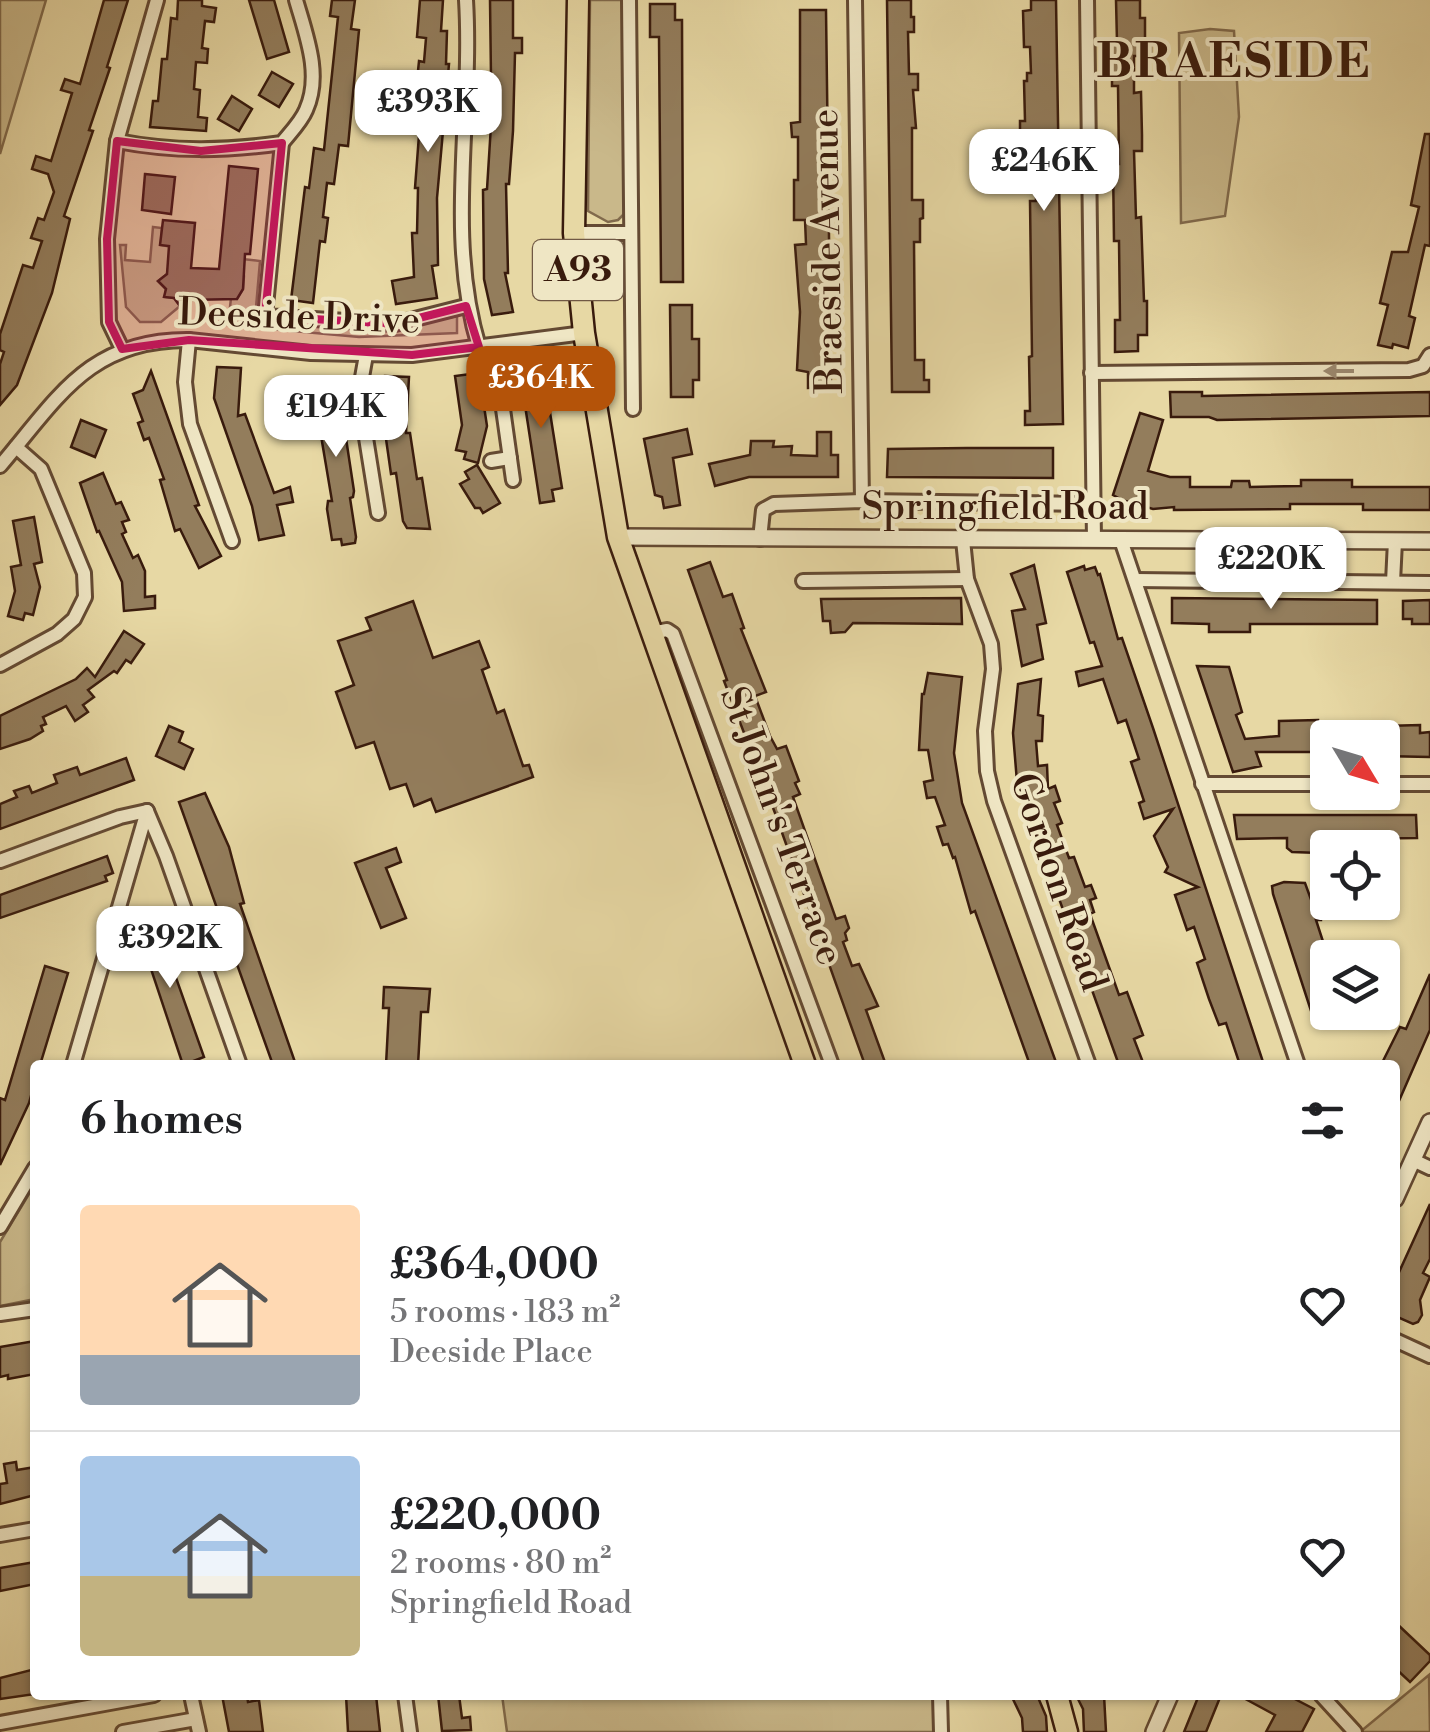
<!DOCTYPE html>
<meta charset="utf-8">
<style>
:root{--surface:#fff;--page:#f6f6f6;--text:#202124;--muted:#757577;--line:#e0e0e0;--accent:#b45309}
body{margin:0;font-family:"Libre Bodoni",serif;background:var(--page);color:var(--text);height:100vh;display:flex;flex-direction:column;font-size:38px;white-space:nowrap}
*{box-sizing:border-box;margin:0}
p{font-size:32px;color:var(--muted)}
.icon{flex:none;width:55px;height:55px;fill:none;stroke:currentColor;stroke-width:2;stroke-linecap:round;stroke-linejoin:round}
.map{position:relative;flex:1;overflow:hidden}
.drawer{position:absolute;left:30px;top:1060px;width:1370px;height:640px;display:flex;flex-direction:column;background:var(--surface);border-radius:10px;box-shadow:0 2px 8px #0004}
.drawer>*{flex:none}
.needle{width:65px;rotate:128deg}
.controls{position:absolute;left:1310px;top:720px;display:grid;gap:20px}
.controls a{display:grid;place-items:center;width:90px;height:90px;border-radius:10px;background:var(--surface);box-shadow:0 2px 8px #0004;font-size:50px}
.price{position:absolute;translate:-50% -85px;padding:0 22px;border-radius:20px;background:#fff;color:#222;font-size:32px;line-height:65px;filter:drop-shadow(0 2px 5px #0008)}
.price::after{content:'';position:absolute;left:50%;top:60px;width:30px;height:22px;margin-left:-15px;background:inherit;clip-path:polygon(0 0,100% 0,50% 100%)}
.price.current{background:var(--accent);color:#fff}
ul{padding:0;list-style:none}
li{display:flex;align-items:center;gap:30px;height:250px;padding:0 50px}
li+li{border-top:2px solid var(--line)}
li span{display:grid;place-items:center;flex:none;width:280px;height:200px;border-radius:10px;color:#555}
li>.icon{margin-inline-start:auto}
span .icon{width:120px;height:120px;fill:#fffc;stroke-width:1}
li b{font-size:42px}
h2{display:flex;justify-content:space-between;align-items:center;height:120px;padding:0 50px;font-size:42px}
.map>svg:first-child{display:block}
</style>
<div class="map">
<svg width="1430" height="1732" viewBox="0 0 1430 1732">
<rect width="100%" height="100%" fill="#e7d8a4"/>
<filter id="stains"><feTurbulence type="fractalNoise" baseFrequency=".002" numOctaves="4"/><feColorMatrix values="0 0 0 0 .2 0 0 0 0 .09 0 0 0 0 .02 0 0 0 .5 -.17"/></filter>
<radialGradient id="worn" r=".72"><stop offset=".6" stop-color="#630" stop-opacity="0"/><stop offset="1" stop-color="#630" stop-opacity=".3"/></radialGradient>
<g fill="#c9b88a" stroke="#816a4c" stroke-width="2.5">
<polygon points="0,0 46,0 0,154"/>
<polygon points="590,0 624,0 626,212 618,220 608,222 588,211"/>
<polygon points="1210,29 1234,31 1239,117 1225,216 1181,223 1179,33"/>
<polygon points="153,227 162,228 161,245 172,247 167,274 158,281 166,289 165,297 174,298 180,306 161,322 140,322 126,307 120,245 126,245 125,260 150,262"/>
<polygon points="224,257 260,261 255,319 395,329 457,316 457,333 359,337 228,325 231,298 237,299 243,289 244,276"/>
<polygon points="35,1184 35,1299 0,1306 0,1242"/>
<polygon points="1429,1675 1430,1732 1360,1732"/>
<polygon points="502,1695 940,1695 941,1732 507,1732"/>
</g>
<g fill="#937d5c" stroke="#391b0d" stroke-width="2.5">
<polygon points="104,0 128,0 107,67 110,68 89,130 93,131 64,216 70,219 52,293 17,385 0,405 0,364 4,352 0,350 0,334 23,265 33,268 42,241 31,238 38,218 44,220 54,192 48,174 32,169 36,156 51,161 72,93 61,90 65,79 80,84"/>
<polygon points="178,0 202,0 202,6 216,8 214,22 205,21 202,48 208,49 207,63 196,62 194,89 200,90 198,117 207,118 206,131 150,127 153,101 158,101 162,59 167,59 171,18 177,19"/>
<polygon points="249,0 274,0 289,52 267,59"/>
<polygon points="332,0 355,0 351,29 359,30 348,146 339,145 334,184 327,183 323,217 328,218 325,242 320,241 313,303 291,300 305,187 309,188 314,148 324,150 338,17 330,16"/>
<polygon points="420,0 443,0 441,31 447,31 446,64 449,64 437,198 438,265 432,266 437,298 396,304 392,281 414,277 412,233 417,233 418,188 415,188 423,82 417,81 419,61 424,62 426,38 417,37"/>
<polygon points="490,0 513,0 513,38 522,38 522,53 515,53 513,131 509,184 506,184 508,273 505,273 513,312 492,315 484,279 483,190 487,189 494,77 491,77"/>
<polygon points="887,0 911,0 911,17 914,17 914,32 908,32 909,74 918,74 918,90 913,90 916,128 912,128 912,200 923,200 923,218 920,219 920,242 914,242 915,360 924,360 924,380 929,380 929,392 892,392"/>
<polygon points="1031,0 1056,0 1063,424 1025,425 1025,411 1030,411 1029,357 1032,356 1030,201 1036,201 1036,175 1026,175 1025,137 1020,137 1020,121 1025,121 1024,81 1027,81 1027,73 1031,73 1030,47 1024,47 1023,11 1031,10"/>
<polygon points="1116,0 1140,0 1140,18 1145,18 1145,44 1151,44 1151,56 1134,56 1134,93 1141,92 1142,135 1142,151 1134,151 1136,218 1141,217 1144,301 1147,301 1147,335 1138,335 1138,351 1115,352 1115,320 1120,320 1119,241 1114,241 1113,164 1119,164 1118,86 1112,86 1112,42 1117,42"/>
<polygon points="650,4 675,4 675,20 682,20 683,282 661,282 659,37 650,37"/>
<polygon points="800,10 826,10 831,387 808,388 808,372 797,370 800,312 795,245 806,244 805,220 794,220 794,180 798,180 798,137 792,137 791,123 800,122"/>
<polygon points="272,72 293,84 279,107 259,95"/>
<polygon points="232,96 252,109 239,131 218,119"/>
<polygon points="1425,134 1430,134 1430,246 1425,245 1409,316 1415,318 1408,348 1393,344 1392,348 1378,345 1388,305 1380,303 1392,252 1408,252 1419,207 1411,205"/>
<polygon points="229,166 258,169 250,254 245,254 243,289 237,299 186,300 180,306 174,298 164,297 166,289 158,281 167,274 169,246 160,245 163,220 195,223 191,268 219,269"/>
<polygon points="145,174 175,177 171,214 142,210"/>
<polygon points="670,305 692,305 692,339 699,339 699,380 693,380 693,397 671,397"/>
<polygon points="542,362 562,488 552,490 554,501 540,503 519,366"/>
<polygon points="217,367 241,368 238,416 245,414 274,493 290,487 293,502 277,505 284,535 259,540 252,506 214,398"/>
<polygon points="151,371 199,505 195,506 221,556 199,568 180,529 175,531 160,480 164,479 149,438 144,440 138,423 143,421 133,394 143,390"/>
<polygon points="479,373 487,426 478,463 464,459 466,452 456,450 462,425 455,376"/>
<polygon points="385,376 409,377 406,433 410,433 417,479 422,478 430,529 407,528 403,521 396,473 391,474 383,418"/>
<polygon points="337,379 354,491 353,497 350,498 356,537 355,543 342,545 341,539 332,540 327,509 328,501 332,501 312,382"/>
<polygon points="1170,392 1202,392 1202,396 1430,392 1430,416 1217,420 1209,417 1171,417"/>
<polygon points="1140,413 1163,420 1148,471 1170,477 1190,477 1190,487 1231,487 1232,481 1249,481 1250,487 1301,486 1301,480 1352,480 1352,487 1430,487 1430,510 1363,510 1363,504 1290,504 1290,509 1174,510 1174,507 1153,509 1122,500 1113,495"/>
<polygon points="81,420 106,430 95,457 71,447"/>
<polygon points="687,429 692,454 673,458 680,505 664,508 662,497 655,495 644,439"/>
<polygon points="817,432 831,432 831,455 838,455 838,477 749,477 715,486 709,464 750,455 751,441 774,441 773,447 792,446 791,455 817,456"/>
<polygon points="967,448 1053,448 1053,478 887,477 888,449"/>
<polygon points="477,465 500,503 483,513 480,508 475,508 460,484 469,479 465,472"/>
<polygon points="103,473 116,504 121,502 129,520 122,522 126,532 122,534 133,558 138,555 145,571 145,597 155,596 155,608 124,611 122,582 99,531 97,532 80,483"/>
<polygon points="34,517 42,562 34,564 40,587 33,615 25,613 23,620 8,616 15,591 11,567 21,565 13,521"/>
<polygon points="710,562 723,597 732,594 744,628 741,629 766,692 755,696 770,736 777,749 786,746 799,781 795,783 800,794 793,797 836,919 845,916 849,928 845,933 847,940 843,942 852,966 859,964 878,1006 866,1010 886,1065 865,1065 775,813 724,681 727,680 688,570"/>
<polygon points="1034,565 1046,623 1037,625 1043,659 1022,666 1012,611 1025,609 1011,574"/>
<polygon points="1084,566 1085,570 1095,567 1098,575 1100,574 1118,639 1122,638 1153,728 1264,1065 1240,1065 1226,1023 1219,1025 1209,999 1197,963 1205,959 1194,927 1187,930 1175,895 1198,887 1165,872 1168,867 1154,836 1173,809 1144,819 1139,803 1144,801 1131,762 1139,759 1126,720 1118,723 1103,679 1079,686 1076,672 1102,666 1094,642 1090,643 1067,572"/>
<polygon points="961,598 962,624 853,623 845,632 831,633 830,621 823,621 821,599"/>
<polygon points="1172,598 1377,600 1377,624 1250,624 1250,632 1209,632 1209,624 1172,623"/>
<polygon points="1430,600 1430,624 1412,624 1412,619 1403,619 1403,601"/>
<polygon points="413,601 433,658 479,641 489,667 482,670 497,713 504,710 523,766 529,765 533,777 436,812 431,799 414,806 406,784 390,789 374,742 356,748 336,692 354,685 338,641 371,630 366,618"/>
<polygon points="124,631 144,644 131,663 126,660 117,673 114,671 88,690 94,697 83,705 88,712 75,721 66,706 43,717 46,724 41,726 43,731 30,739 0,749 0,716 76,679 87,668 95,677"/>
<polygon points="1197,666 1229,667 1242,712 1236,715 1245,739 1279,736 1279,721 1318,720 1318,732 1328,732 1328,752 1256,752 1261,766 1233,772"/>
<polygon points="928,673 962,677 954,753 962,803 1057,1065 1030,1065 975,911 971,913 955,857 953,858 948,844 943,845 937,827 945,825 935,797 927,798 924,782 933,780 928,750 919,750 922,694 924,694"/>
<polygon points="1041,679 1038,715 1043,716 1042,741 1036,741 1038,766 1047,765 1048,789 1055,786 1060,801 1054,803 1062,823 1057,825 1069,858 1074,857 1085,887 1091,885 1096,898 1090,900 1094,912 1090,914 1119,995 1127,992 1143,1035 1134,1039 1144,1065 1119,1065 1017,782 1013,733 1018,684"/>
<polygon points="1420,725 1420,733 1430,732 1430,757 1382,756 1384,726"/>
<polygon points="169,726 183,732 179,742 193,749 184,769 156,756"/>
<polygon points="126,758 134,780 0,829 0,804 17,797 14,791 29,786 32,793 57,783 54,775 77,767 80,775"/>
<polygon points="205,793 229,847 244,903 240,904 296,1065 273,1065 179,802"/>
<polygon points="1234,815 1416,815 1417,838 1343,839 1343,847 1326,847 1320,853 1292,852 1287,848 1287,838 1237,839"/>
<polygon points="396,848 401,862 386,868 406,918 381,928 355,863"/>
<polygon points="107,856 113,873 105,876 107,881 0,918 0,895"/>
<polygon points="1284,882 1305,883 1313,905 1322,905 1321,920 1316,920 1328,957 1328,963 1320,965 1328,989 1328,1012 1313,1017 1273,894 1272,886"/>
<polygon points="157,916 167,940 163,941 204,1057 183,1065 136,924"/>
<polygon points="45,966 68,973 40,1065 35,1065 35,1081 29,1103 0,1165 0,1098 5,1100"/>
<polygon points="1430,974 1430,1030 1395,1110 1395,1065 1381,1065 1400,1027 1406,1029"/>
<polygon points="384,987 430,989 428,1012 421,1012 418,1065 386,1065 389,1008 383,1008"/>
<polygon points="1430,1204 1430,1259 1423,1273 1430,1277 1420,1300 1422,1315 1418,1322 1413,1324 1395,1316 1395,1281"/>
<polygon points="35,1341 35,1374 8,1379 8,1375 0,1377 0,1347"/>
<polygon points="16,1462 17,1470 35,1467 35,1495 0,1504 0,1484 7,1483 4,1464"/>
<polygon points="35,1562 35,1584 0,1591 0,1568"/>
<polygon points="1395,1622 1430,1655 1430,1661 1410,1682 1395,1668"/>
<polygon points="35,1669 35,1694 0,1699 0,1678"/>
<polygon points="222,1695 247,1695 248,1702 259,1700 263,1732 229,1732"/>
<polygon points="346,1695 376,1695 380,1732 348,1732"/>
<polygon points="438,1695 459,1695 462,1718 470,1717 471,1730 442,1731"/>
<polygon points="1011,1695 1037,1695 1046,1716 1047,1732 1023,1732 1022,1718"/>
<polygon points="1076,1695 1104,1695 1106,1732 1084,1732 1083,1709"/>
<polygon points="1199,1695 1221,1695 1206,1732 1184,1732"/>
<polygon points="1238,1695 1287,1695 1314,1709 1302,1732 1266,1732 1275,1715"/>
</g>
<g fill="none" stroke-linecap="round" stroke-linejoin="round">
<g stroke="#644a33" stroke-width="18">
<g id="minor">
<path d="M 466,0 C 473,116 445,234 479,347"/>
<polyline points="629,0 633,409"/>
<polyline points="855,0 862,501"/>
<polyline points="1087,0 1094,540"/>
<path d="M 117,141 C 174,152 225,151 282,143 C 290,133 301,122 306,110 C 322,75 306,35 296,0"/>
<polyline points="282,143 265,316 395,324 466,306"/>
<polyline points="574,233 631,233"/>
<polyline points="189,340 185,382 190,424 232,541"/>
<polyline points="494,345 513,480"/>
<polyline points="122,349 109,322 107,239 117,141 157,0"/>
<polyline points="366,355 359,394 378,513"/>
<polyline points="1091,373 1409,370 1423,366 1430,355"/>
<polyline points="491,461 510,458"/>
<path d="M 0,466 C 58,398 89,339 189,340 L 311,353 L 412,355 L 584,333"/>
<polyline points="760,539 763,510 774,504 862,501 1093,504"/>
<polyline points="963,540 967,579 991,644 993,669 985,731 987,771 994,801 1089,1065"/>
<polyline points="1121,540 1298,1065"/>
<polyline points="1135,580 1430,583"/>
<polyline points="803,581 967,579"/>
<polyline points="1393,582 1395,541"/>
<polyline points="651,633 667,630 673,634 832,1065"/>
<polyline points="0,665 57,634 74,619 85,597 84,573 41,469 16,447"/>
<polyline points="1202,784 1328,784"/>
<polyline points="1382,784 1430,784"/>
<polyline points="0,861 120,817 147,811 166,856 240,1065"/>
<polyline points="73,1065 147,811"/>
<polyline points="1413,1160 1430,1168"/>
<polyline points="0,1227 35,1168"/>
<polyline points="0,1314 35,1309"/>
<polyline points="1395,1340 1430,1356"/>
<polyline points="0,1535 35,1529"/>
<polyline points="191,1695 199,1732"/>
<polyline points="405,1695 410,1732"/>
<polyline points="940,1695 941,1732"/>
<polyline points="1321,1695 1355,1732"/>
<polyline points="0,1723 154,1695"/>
<polyline points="123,1732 196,1719"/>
</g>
</g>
<g stroke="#644a33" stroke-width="20">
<g id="tertiary">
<polyline points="618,537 1430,541"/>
<polyline points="1395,1199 1430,1122"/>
<polyline points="1154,1732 1170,1695"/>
</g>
</g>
<g stroke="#391b0d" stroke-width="25">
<g id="primary">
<polyline points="578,0 574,233 584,333 618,537 805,1065"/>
<polyline points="1057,1695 1067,1732"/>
</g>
</g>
<use href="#minor" stroke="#efe6c4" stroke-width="12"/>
<use href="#tertiary" stroke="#efe6c4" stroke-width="15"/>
<use href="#primary" stroke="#e7d8a4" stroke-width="20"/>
</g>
<defs><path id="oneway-solid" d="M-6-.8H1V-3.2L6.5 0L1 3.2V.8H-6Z" transform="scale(2.5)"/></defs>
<use fill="#9d8b72" href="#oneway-solid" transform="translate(1339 371) rotate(180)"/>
<path fill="#c2185b" fill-opacity="0.2" stroke="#c2185b" stroke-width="8" stroke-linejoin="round" d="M 117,141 L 201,151 L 282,143 L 265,316 L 395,324 L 466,306 L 479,347 L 412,355 L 189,340 L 122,349 L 109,322 L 107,239 Z"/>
<g text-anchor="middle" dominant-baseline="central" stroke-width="8" stroke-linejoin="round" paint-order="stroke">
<rect fill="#efe6c4" stroke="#705844" stroke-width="2.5" x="533" y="240" width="90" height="60" rx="8"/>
<g font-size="35" font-weight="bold" fill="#391b0d">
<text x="578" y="270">A93</text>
</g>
<g font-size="38" fill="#391b0d" stroke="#efe6c4">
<text transform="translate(828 251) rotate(-91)">Braeside Avenue</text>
<text transform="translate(299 317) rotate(2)">Deeside Drive</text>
<text x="1005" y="507">Springfield Road</text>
<text transform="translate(781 826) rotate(70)">St John's Terrace</text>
<text transform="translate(1058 882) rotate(71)">Gordon Road</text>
</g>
<g font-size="48" font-weight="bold" letter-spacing="2.5" fill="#391b0d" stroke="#efe6c4">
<text x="1234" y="63">BRAESIDE</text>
</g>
</g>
<rect width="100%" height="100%" filter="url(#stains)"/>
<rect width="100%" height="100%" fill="url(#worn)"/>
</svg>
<div class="controls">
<a><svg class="needle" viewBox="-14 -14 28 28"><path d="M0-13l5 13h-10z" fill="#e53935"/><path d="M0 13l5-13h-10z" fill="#757577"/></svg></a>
<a><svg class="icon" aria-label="locate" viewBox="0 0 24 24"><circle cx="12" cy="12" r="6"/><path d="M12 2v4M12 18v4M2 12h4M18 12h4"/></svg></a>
<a><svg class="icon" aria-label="layers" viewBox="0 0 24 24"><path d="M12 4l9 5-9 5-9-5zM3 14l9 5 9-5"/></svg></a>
</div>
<b class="price" style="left:428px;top:155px">£393K</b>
<b class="price" style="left:1044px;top:214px">£246K</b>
<b class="price current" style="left:541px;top:431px">£364K</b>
<b class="price" style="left:336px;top:460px">£194K</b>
<b class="price" style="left:1271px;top:612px">£220K</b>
<b class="price" style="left:170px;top:991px">£392K</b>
<section class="drawer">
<h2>6 homes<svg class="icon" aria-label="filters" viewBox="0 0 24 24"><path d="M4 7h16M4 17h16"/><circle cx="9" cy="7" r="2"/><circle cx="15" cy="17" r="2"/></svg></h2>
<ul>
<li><span style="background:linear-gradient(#ffd9b3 75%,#9aa5b1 0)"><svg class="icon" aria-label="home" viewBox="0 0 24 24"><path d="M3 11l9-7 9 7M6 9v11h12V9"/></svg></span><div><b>£364,000</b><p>5 rooms · 183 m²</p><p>Deeside Place</p></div><svg class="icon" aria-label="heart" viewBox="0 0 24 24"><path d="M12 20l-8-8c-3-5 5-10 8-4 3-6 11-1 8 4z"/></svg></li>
<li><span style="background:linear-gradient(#a9c7e8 60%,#c2b280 0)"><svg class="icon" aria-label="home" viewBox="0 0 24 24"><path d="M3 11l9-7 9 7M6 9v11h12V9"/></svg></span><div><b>£220,000</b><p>2 rooms · 80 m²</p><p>Springfield Road</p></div><svg class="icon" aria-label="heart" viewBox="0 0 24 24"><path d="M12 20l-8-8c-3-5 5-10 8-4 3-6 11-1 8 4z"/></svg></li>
</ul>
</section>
</div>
